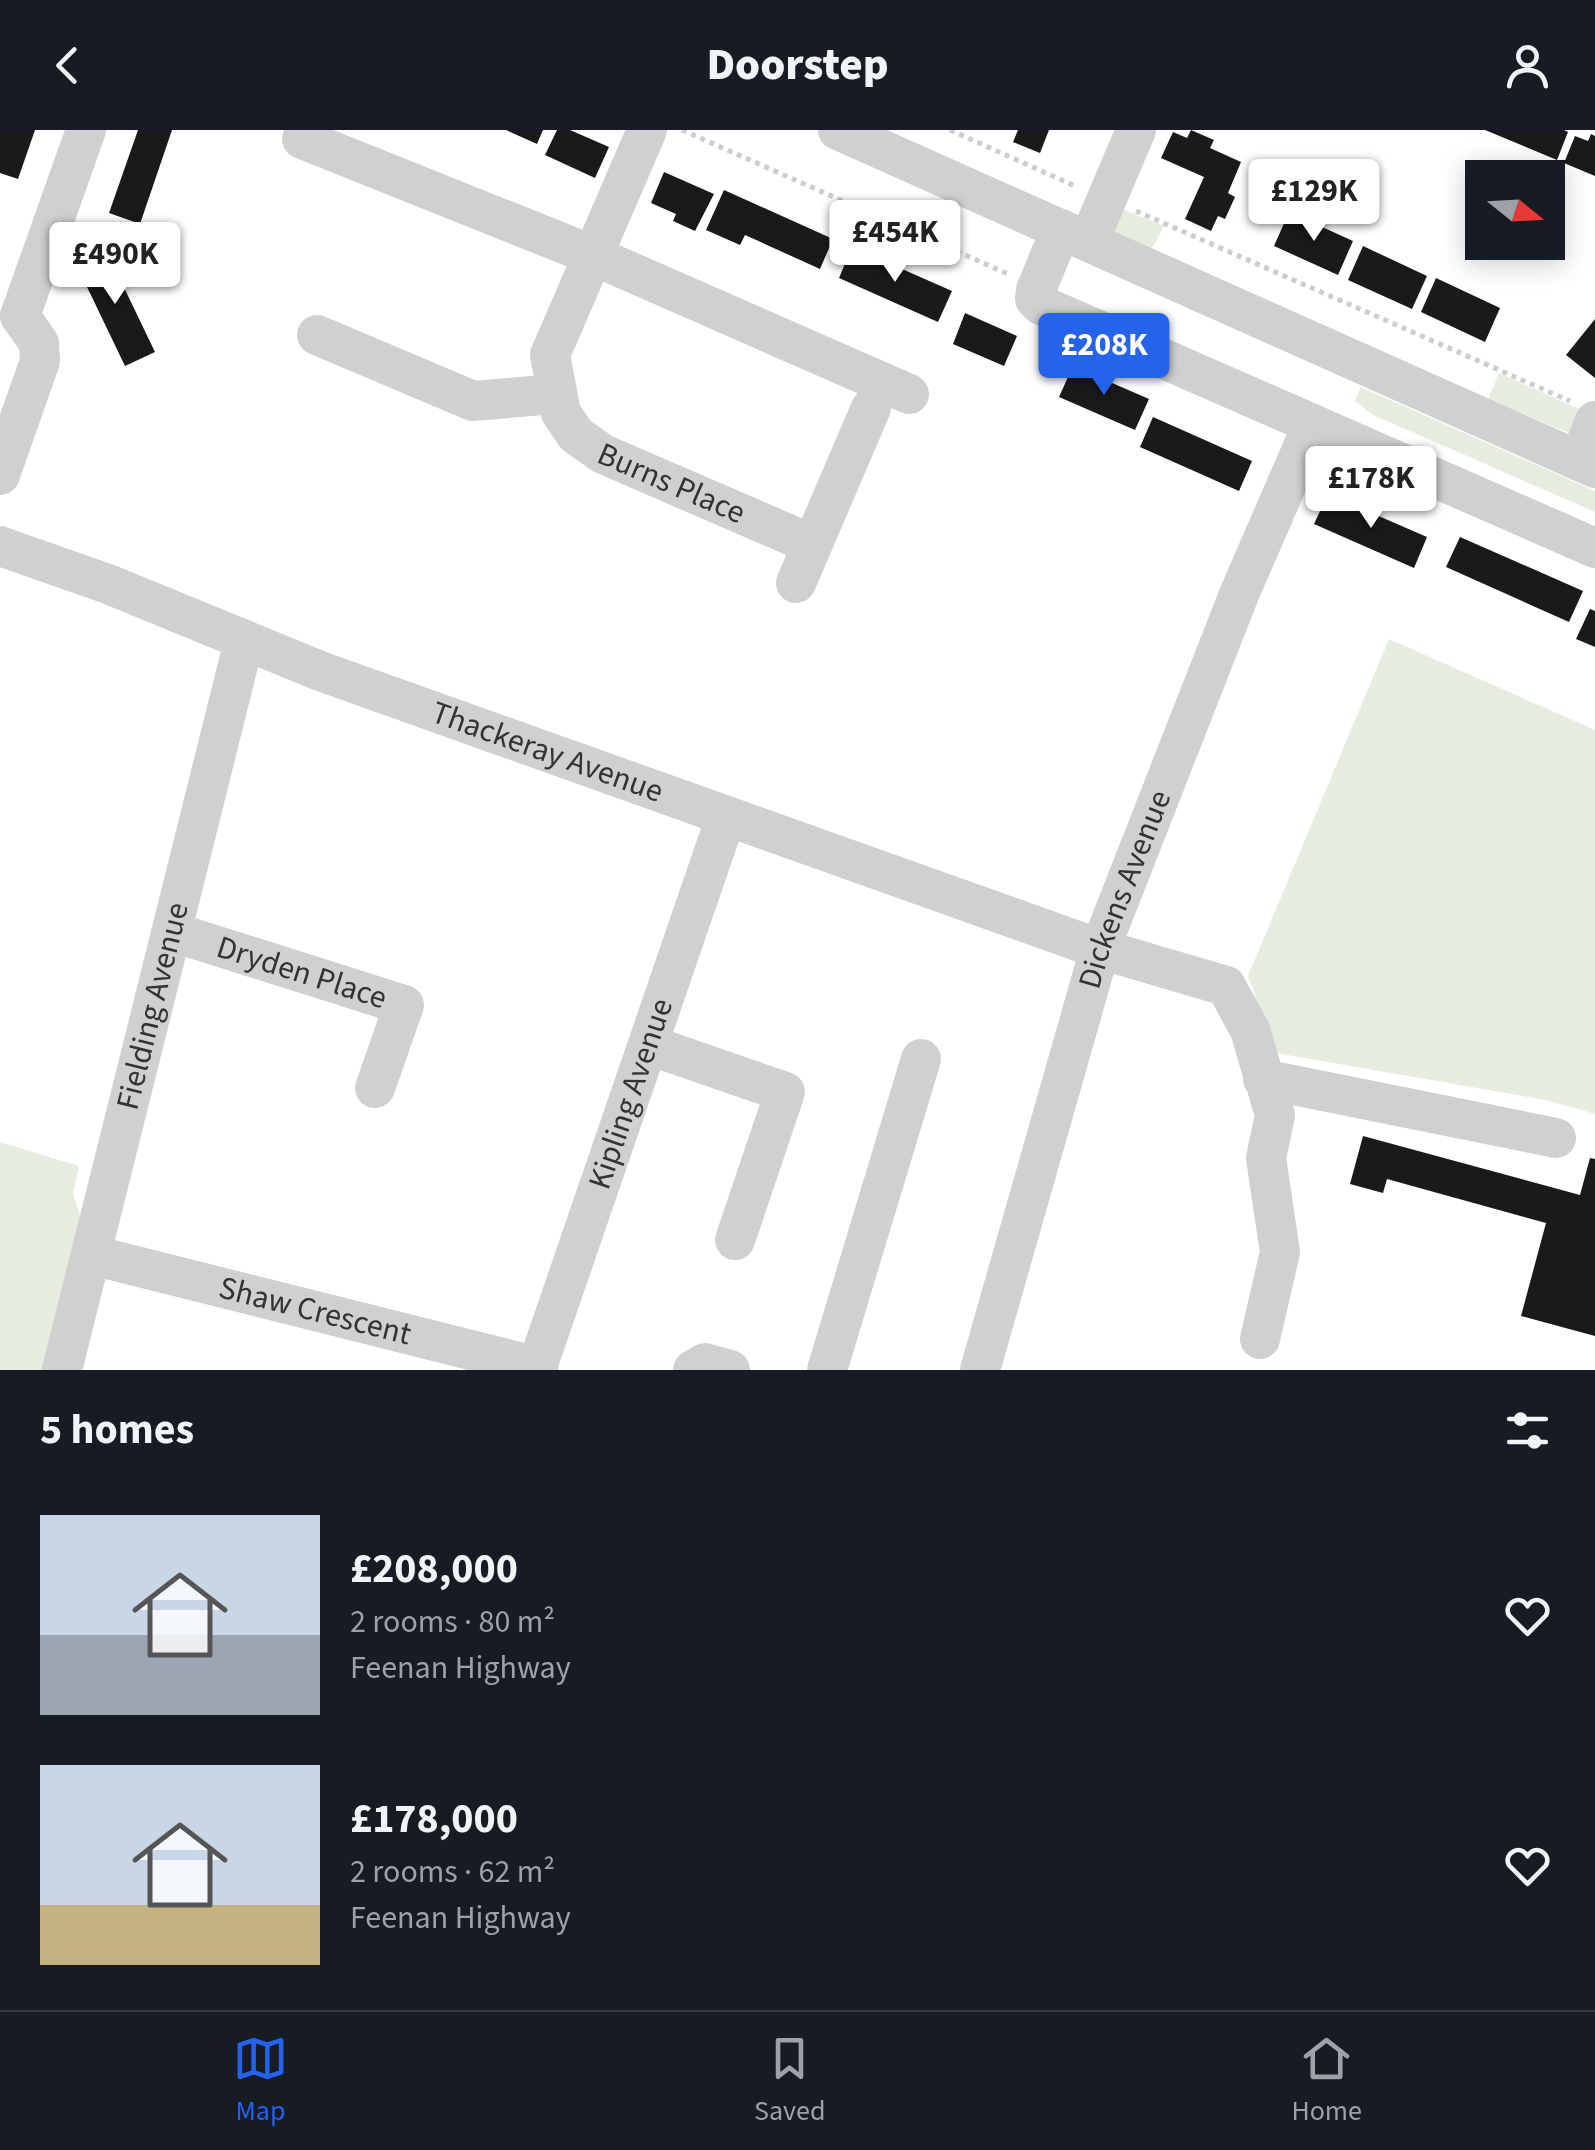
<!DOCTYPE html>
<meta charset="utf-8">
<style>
:root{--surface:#171b24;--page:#20242c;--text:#f1f3f6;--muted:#9ea1a6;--line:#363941;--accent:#2563eb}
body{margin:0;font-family:"Source Sans 3",sans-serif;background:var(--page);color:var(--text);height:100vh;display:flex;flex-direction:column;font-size:38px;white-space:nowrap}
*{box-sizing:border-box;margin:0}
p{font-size:32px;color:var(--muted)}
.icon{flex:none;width:55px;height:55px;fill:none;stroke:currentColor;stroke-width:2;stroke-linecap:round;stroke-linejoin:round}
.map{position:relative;height:1240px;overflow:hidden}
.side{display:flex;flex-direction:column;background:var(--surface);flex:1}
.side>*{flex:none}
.needle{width:65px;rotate:108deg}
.controls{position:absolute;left:1465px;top:30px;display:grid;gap:20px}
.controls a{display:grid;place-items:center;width:100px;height:100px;border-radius:0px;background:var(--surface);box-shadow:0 5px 25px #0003;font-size:50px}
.price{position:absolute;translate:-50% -85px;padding:0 22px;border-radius:10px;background:#fff;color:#222;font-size:32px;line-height:65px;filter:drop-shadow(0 2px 5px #0008)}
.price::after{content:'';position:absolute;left:50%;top:60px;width:30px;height:22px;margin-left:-15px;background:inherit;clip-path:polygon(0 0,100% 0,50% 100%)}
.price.active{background:var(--accent);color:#fff}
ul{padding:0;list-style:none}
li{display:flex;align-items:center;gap:30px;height:250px;padding:0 40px}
li span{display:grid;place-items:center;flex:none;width:280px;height:200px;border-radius:0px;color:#555}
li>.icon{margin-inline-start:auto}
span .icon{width:120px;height:120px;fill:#fffc;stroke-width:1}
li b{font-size:42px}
h2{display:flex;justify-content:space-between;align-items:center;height:120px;padding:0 40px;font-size:42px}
header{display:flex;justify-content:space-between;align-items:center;height:130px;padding:0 40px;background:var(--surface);font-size:45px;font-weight:800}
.menu{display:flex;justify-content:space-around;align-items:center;height:140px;border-top:2px solid var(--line);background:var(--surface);font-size:28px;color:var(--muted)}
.menu a{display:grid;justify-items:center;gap:5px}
.menu .active{color:var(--accent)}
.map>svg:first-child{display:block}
</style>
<header><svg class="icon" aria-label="back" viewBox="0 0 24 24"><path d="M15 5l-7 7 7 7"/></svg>Doorstep<svg class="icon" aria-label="person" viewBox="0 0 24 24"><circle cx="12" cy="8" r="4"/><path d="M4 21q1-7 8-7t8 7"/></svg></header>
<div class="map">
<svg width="1595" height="1240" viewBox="0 0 1595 1240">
<rect width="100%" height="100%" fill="#fff"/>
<g fill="#e6ecdf">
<polygon points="1117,77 1164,96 1153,117 1146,119 1112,101"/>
<polygon points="1499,243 1588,283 1571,304 1488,269"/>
<polygon points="1361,257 1595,361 1595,382 1373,285 1355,271"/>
<polygon points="1389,509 1595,600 1595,984 1546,970 1276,923 1248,846"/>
<polygon points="0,1012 79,1036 73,1064 81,1087 43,1240 0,1240"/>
</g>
<g fill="#1a1a1a">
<polygon points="0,0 35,0 18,49 0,43"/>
<polygon points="138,0 172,0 140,94 109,83"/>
<polygon points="506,0 543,0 537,14"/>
<polygon points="557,0 570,0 609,17 595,48 545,25"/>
<polygon points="1018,0 1049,0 1040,23 1013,12"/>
<polygon points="1191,0 1214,10 1210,18 1241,32 1228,63 1235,67 1225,89 1218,86 1211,101 1185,89 1204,47 1161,28 1173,2 1187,8"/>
<polygon points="1485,0 1564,0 1568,2 1557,30"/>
<polygon points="1591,4 1595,6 1595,46 1564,33 1575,6 1588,11"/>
<polygon points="664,42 714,64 695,101 673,91 676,84 651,73"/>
<polygon points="724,60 833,109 820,139 745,105 740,115 706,100"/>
<polygon points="1289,82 1353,111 1338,145 1274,116"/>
<polygon points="1363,116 1427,146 1412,179 1348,150"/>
<polygon points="852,117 952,161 938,192 839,148"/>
<polygon points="105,118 155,222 125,236 75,132"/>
<polygon points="1436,148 1500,178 1485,212 1421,182"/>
<polygon points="965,183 1017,206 1004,236 953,214"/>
<polygon points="1595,189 1595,248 1566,225"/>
<polygon points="1073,236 1149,269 1135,300 1059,267"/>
<polygon points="1153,287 1252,331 1239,361 1140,317"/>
<polygon points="1328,364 1427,407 1414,438 1314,394"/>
<polygon points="1460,407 1583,461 1569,492 1446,437"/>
<polygon points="1590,479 1595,481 1595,517 1576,509"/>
<polygon points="1363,1006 1580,1065 1590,1028 1595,1029 1595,1206 1521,1186 1546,1093 1387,1049 1383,1063 1350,1054"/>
</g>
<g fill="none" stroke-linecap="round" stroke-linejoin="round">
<g stroke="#cdcdcd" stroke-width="5" stroke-dasharray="5 5" stroke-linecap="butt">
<polyline points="682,0 1008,144"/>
<polyline points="950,0 1075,56"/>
<polyline points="1136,81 1570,271"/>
</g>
<g stroke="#d0d0d0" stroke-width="40">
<path id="s1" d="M 647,0 L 550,225 L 561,283 L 576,305 L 603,324 L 811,414"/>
<polyline points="838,0 1595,338"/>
<polyline points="302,9 592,125 909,264"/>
<polyline points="1061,99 1036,160 1035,169 1041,175 1595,418"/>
<polyline points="1089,111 1136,0"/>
<polyline points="20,186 86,0"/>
<polyline points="317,205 473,271 555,264"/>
<polyline points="1579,331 1595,291"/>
<polyline points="0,345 40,231 39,213 20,186"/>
<path id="s2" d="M 0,416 L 108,454 L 320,541 L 1100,819 L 1226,856 L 1250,900 L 1275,985 L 1266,1028 L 1280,1122 L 1260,1209"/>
<polyline points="796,453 871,278"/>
<path id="s3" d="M 173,802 L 404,875 L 375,958"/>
<polyline points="649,915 785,962 735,1110"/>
<polyline points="1263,949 1556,1008"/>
<path id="s4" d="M 92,1125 L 538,1237"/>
<path id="s5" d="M 62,1240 L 244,511"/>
<path id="s6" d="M 536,1240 L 726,687"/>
<polyline points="693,1240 705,1233 730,1240"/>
<polyline points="827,1240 921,929"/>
<path id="s7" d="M 980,1240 L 1100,819 L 1240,462 L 1313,294"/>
</g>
</g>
<g text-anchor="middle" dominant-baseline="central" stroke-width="10" stroke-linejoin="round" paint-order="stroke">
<g font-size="32" fill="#333" stroke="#fff">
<text stroke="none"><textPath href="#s1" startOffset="438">Burns Place</textPath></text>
<text stroke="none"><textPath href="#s2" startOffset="585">Thackeray Avenue</textPath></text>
<text stroke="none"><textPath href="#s7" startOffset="502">Dickens Avenue</textPath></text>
<text stroke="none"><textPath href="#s3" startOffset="135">Dryden Place</textPath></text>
<text stroke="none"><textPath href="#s5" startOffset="375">Fielding Avenue</textPath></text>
<text stroke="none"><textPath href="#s6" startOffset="292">Kipling Avenue</textPath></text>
<text stroke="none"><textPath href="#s4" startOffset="230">Shaw Crescent</textPath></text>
</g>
</g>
</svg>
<div class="controls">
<a><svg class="needle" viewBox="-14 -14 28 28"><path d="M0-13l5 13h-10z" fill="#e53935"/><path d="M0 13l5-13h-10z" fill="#9ea1a6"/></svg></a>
</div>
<b class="price" style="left:1314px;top:114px">£129K</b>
<b class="price" style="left:895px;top:155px">£454K</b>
<b class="price" style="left:115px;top:177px">£490K</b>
<b class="price active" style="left:1104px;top:268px">£208K</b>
<b class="price" style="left:1371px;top:401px">£178K</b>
</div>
<section class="side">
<h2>5 homes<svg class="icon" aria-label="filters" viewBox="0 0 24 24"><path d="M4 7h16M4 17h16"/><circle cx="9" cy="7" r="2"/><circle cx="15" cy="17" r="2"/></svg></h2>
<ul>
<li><span style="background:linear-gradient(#c9d6e8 60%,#9aa5b1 0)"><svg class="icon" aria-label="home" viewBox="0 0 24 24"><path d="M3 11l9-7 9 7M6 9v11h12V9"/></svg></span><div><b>£208,000</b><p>2 rooms · 80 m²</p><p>Feenan Highway</p></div><svg class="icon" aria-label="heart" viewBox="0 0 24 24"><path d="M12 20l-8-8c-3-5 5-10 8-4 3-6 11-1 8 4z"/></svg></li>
<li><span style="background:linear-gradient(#c9d6e8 70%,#c2b280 0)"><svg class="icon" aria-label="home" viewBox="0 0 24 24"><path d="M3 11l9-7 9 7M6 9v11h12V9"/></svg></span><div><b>£178,000</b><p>2 rooms · 62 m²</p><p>Feenan Highway</p></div><svg class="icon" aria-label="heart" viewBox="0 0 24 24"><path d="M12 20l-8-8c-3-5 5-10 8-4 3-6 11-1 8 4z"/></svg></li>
</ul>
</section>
<nav class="menu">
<a class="active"><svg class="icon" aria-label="map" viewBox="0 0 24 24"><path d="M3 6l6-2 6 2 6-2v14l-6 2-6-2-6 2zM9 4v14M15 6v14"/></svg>Map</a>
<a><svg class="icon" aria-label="saved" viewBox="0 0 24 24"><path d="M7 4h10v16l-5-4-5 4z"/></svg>Saved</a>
<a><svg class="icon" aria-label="home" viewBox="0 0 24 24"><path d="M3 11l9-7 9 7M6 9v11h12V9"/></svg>Home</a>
</nav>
